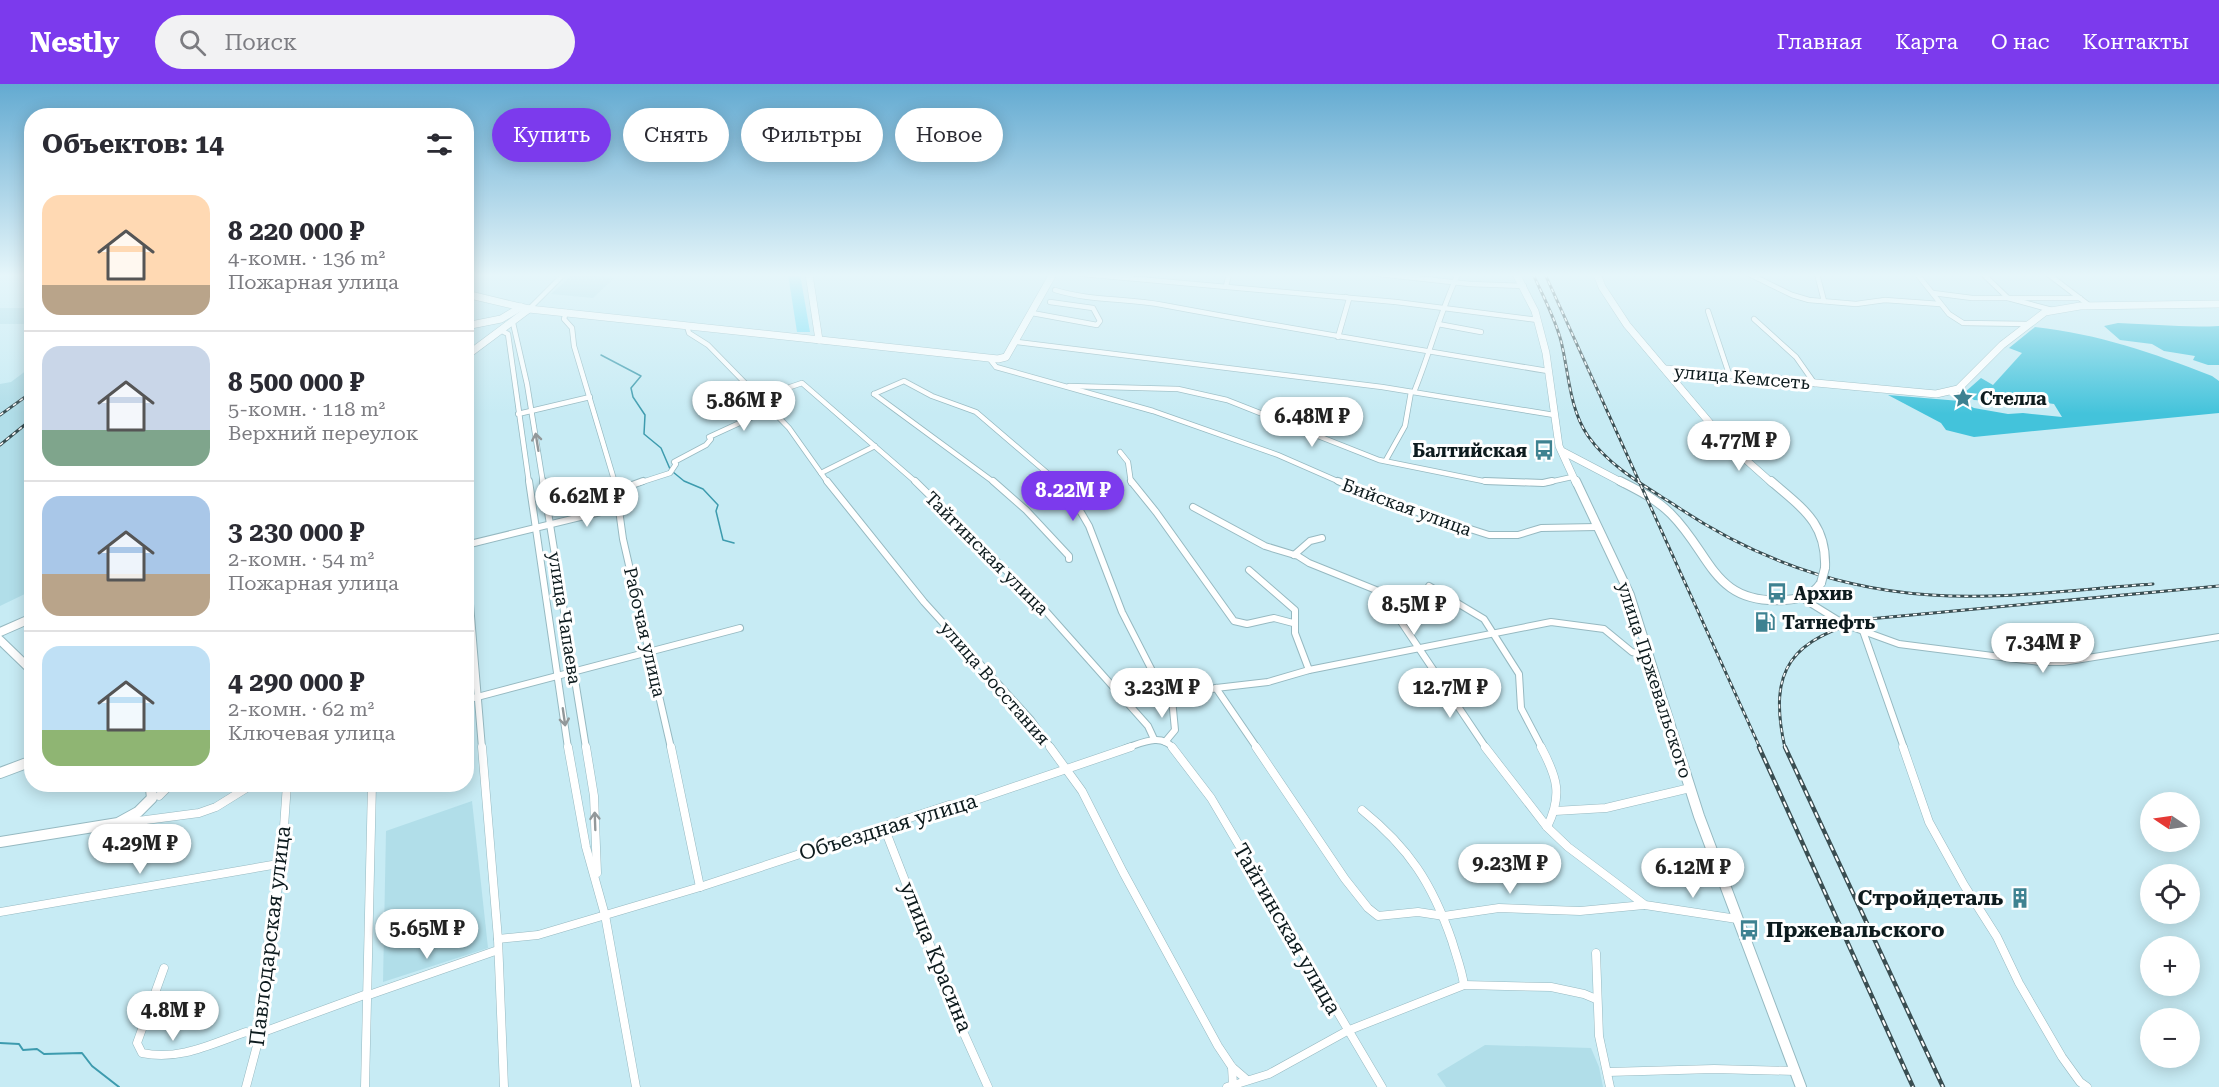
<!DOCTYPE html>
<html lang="ru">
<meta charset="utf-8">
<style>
:root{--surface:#fff;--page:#f2f2f3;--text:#2b2b33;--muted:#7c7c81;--line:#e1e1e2;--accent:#7c3aed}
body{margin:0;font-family:"Roboto Serif",serif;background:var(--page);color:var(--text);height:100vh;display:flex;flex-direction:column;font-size:22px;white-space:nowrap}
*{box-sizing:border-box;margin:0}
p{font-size:20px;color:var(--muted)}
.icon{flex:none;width:33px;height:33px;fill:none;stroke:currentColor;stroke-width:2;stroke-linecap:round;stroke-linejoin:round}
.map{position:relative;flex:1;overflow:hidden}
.drawer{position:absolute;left:24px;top:24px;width:450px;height:684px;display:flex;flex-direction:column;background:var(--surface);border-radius:24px;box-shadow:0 3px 15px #0003}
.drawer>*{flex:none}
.banner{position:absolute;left:492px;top:24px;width:570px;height:54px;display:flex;gap:12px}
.needle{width:39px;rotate:283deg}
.controls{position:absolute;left:2140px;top:708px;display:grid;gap:12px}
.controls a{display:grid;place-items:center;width:60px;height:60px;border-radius:50%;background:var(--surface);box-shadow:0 3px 15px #0003;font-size:30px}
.price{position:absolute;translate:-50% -51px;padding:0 14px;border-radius:21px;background:#fff;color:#222;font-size:20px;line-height:39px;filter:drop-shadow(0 2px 3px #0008)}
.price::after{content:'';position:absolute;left:50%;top:36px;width:18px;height:14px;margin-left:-9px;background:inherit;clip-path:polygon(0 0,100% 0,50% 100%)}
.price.current{background:var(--accent);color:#fff}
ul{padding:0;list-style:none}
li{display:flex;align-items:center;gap:18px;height:150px;padding:0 18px}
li+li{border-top:2px solid var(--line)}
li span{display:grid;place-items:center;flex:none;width:168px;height:120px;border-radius:18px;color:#555}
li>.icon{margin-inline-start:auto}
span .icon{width:72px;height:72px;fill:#fffc;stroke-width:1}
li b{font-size:26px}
h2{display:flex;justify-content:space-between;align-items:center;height:72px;padding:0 18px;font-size:26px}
.chip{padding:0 21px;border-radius:27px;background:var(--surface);box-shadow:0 3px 15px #0003;font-size:21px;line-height:54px}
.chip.current{background:var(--accent);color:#fff}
header{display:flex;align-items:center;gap:36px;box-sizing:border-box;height:84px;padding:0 30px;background:var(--accent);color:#fff}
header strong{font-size:28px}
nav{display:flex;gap:33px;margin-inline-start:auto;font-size:21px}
.search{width:420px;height:54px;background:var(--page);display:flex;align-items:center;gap:15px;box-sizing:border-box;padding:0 21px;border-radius:33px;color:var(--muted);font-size:22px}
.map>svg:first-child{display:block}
</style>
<header>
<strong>Nestly</strong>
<div class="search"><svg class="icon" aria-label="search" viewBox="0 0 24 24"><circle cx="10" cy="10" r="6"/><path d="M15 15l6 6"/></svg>Поиск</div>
<nav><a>Главная</a><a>Карта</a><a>О нас</a><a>Контакты</a></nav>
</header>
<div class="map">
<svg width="2219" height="1003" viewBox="0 0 2219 1003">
<rect width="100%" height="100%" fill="#c7ebf4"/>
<g fill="#b1dee9">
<polygon points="573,190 614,194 593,214 551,210"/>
<rect x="0" y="224" width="31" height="16"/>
<polygon points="31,283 31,507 0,522 0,300 11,298"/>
<polygon points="472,717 488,864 383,898 386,747"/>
<polygon points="1485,961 1591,964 1599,983 1603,1003 1446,1003 1437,990"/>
</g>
<polygon fill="#76e0f7" points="788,190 800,190 810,248 797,248"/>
<g fill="#43c3db">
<path d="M 2118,239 C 2152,240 2185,244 2219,242 L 2219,281 L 2208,281 L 2193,276 L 2195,272 L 2164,267 L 2152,260 L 2120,256 L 2104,242 Z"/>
<path d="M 2035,243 C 2099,250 2153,269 2212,292 L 2219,297 L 2219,329 L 1974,353 L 1946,346 L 1941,339 L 1888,311 L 1960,317 L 1974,324 L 2008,330 L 2023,329 L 2062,333 L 2054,320 L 1986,311 L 1989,317 L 1974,316 L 1964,309 L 1981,294 L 1993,301 L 2022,269 L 2009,264 Z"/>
</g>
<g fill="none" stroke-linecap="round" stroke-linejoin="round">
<g stroke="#3d9bae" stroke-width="1.5">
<polyline points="601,271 641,292 631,304 633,313 645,331 644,350 661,364 670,385"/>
<polyline points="673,388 684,397 703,405 718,421 716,427 723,456 734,459"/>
</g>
<polyline stroke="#3d9bae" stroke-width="2" points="0,959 19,960 23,966 37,965 44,970 82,969 92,982 119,1003"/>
<g stroke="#96b9c1" stroke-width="6">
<g id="street-far2">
<polyline points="1082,190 1396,218 1538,236"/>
<polyline points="1379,190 1470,200 1524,202"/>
<polyline points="1749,190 1792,211 1809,216 1856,220 1885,216 1940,220"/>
<polyline points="1817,190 1824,217"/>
<polyline points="1917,190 1949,230 1963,239 2029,240"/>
<polyline points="1983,190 2008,214 2052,226"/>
<polyline points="2048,190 2090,222"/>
<polyline points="1226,202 1229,190"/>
<path d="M 1055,206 C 1090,217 1127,214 1163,221 C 1291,245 1419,266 1548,287"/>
<polyline points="1933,209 1972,214 2080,214"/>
<polyline points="529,225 564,190"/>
<polyline points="1708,227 1729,290"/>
<polyline points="566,228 564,235 572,244 574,262 615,399"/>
<polyline points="1032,229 1097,241 1100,237 1093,224 1050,218"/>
<polyline points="1754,235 1796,273 1815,300"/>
<polyline points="513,239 527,300 543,399"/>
<polyline points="1438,240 1481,248"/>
<polyline points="687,242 689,249 708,261 789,344 828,399"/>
<polyline points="502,247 508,250 529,399"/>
<polyline points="1338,253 1349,215 1346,213"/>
<polyline points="1017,258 1382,303 1554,331"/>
<polyline points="989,274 996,283 1153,327 1278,371 1342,399"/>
<polyline points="1069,302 1178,305 1227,316 1379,376 1483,397 1530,399"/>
<path d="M 1414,308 C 1430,269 1440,228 1458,190"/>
<polyline points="874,310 904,297 932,312 976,328 1059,399"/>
<polyline points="874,310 995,399"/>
<polyline points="761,313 802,299 917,399"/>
<polyline points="518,330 590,313"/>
<polyline points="709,353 772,324"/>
<polyline points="1120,368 1128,378 1131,399"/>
<polyline points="1386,376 1405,342 1411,308"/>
<polyline points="821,389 875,362"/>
<polyline points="639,399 670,389 676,380 674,378 706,361 711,355"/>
<polyline points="1545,399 1572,393"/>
</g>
</g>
<g stroke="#96b9c1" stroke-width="8">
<g id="street-far1">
<polyline points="529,397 568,664"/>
<polyline points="543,397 586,664"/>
<polyline points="615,397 623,455 671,664"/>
<polyline points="827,397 924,518 1031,636 1051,664"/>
<polyline points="915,397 1035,515 1148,642 1154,655"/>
<polyline points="993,397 1026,426 1069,472 1069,475"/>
<polyline points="1058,397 1075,418 1089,442 1122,528 1164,610 1172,617"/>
<polyline points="1131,397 1156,428 1234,537 1247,540 1274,534 1293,539"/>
<polyline points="1338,397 1361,407 1364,411 1489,451 1518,451 1541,444 1597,443"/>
<polyline points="1485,397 1543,399 1552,397"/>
<polyline points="616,407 643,397"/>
<polyline points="1193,423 1265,462 1298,472 1309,479 1381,508 1486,664"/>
<polyline points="466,461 617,424"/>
<polyline points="1294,471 1310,457 1322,454"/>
<polyline points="466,472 482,664"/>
<polyline points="1249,486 1295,526 1295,549 1309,586"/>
<polyline points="1429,502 1484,535 1519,590 1521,624 1542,664"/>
<polyline points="1802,514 1844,540 1899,560 2040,578 2063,578 2219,553"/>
<polyline points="1863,547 1904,664"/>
<polyline points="1216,604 1257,664"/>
<polyline points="466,616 740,544"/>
<polyline points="1165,658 1175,646 1172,615 1216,604 1268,598 1309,586 1551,538 1604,545 1632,568 1649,572"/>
<path d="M 1126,664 C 1142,659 1161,649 1173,664"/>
</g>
</g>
<g stroke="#96b9c1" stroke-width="9">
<g id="street">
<polyline points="482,663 498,855 504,1003"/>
<polyline points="568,663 586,763 605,831 636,1003"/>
<polyline points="586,663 594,712 597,789"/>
<polyline points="671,663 700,803"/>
<polyline points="1050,663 1082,707 1123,788 1218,962 1232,983 1247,996"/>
<polyline points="1172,663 1211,714 1382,1003"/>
<polyline points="1256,663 1345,795 1368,824 1378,832 1418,828 1444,832 1499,824 1580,827 1644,821"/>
<polyline points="1485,663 1547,743 1568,763 1645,821 1737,835"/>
<path d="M 1541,663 C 1557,693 1563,711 1547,743"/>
<polyline points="1903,663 1929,738 1964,801 1997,853 2019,899 2062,973 2080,998 2087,1003"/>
<polyline points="159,712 171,700"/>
<path d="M 1362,726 C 1409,764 1432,799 1452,857 C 1456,871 1462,886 1464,901"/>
<polyline points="1555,727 1606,724 1690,704"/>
<polyline points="123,739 199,729 216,723 253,700"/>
<polyline points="884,743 946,902 948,914 988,1003"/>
<polyline points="0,828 284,779"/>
<polyline points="498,855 538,851 700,803 949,721 964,720 1131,663"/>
<polyline points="1596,869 1599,952 1610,1003"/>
<path d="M 164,884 L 137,959 L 142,969 C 179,977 211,960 246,948 L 259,954 L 266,947 L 367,910"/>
<polyline points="366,912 498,866"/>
<polyline points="1232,983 1233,1001"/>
<polyline points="1608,988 1714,985 1795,987"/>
<polyline points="246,1003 259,954 270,840 285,771 283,757 287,700"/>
<polyline points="365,1003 372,700"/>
<polyline points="1227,1003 1269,990 1347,947 1464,901 1551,903 1584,910 1596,915"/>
</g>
</g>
<g stroke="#96b9c1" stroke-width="8">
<g id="secondary-far2">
<polyline points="809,190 819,256"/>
<polyline points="1516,190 1535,227 1546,269 1559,362 1576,399"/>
<polyline points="1597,190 1602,203 1627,241 1726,358 1772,399"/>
<polyline points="466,210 529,225 998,275 1006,273 1053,190"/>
<polyline points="466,242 501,235 521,223"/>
<polyline points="466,272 529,225"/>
<polyline points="1665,285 1936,310 1958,305 2002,261 2045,228 2080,222 2219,220"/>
<polyline points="1562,367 1623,399"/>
</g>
</g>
<g stroke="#96b9c1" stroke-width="10">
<g id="secondary-far1">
<polyline points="1576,397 1630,511 1678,664"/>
<path d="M 1620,397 C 1638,406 1656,415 1671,430 C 1712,471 1713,521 1785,516 C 1800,515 1812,512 1821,499"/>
<path d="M 1771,397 C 1802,424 1827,439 1825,484"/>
<polyline points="0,548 32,534"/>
<polyline points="0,556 32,587"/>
</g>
</g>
<g stroke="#96b9c1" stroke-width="12">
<g id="secondary">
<polyline points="1677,663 1699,732 1801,1003"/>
<polyline points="0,689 32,677"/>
<polyline points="0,758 118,739 138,728 152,714 151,705 146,700"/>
</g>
</g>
<use href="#street-far2" stroke="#fff" stroke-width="4.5"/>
<use href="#street-far1" stroke="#fff" stroke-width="6"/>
<use href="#street" stroke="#fff" stroke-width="8"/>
<use href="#secondary-far2" stroke="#fff" stroke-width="7"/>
<use href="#secondary-far1" stroke="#fff" stroke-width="8"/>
<use href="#secondary" stroke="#fff" stroke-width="10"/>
<g stroke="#3a4e52" stroke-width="3">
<g id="rail-far1">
<path d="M 1533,190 C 1543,212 1555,234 1561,257 C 1569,289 1569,324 1588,352 C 1609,382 1643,401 1673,420 C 1751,473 1836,505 1931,511 C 2005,516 2079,505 2153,500"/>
<polyline points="1545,190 1760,664"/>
<polyline points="0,331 32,308"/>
<polyline points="0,361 32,335"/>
<path d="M 1785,664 C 1767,584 1792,555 1869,535 L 2219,502"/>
</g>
</g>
<g stroke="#3a4e52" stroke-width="4.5">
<g id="rail">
<polyline points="1759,663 1913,1003"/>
<polyline points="1785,663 1943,1003"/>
</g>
</g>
<use href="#rail-far1" stroke="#fff" stroke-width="1.5" stroke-dasharray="4" stroke-linecap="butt"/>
<use href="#rail" stroke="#fff" stroke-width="2" stroke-dasharray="6" stroke-linecap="butt"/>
<g stroke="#96b9c1" stroke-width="10" stroke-linecap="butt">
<polyline id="secondary-bridge" points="1821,499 1825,484"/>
</g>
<use href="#secondary-bridge" stroke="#fff" stroke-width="8"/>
</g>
<defs><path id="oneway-shaft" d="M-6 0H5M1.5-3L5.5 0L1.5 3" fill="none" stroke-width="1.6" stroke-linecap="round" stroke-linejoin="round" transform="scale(1.5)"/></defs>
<g stroke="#92989a">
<use href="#oneway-shaft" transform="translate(537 358) rotate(-99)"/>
<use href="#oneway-shaft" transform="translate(564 633) rotate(82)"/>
<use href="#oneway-shaft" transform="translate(595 737) rotate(-92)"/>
</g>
<linearGradient id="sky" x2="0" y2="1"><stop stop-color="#63aad1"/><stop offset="0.58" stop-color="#e6f6fa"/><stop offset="1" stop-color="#e6f6fa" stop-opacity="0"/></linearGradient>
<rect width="2219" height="330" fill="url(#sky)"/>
<defs>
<g id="sight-bare" transform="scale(1.62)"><path d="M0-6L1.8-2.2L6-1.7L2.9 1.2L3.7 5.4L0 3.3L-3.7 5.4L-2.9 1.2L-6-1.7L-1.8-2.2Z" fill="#3e8291" stroke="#fff" stroke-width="2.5" paint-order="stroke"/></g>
<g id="bus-bare" transform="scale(1.62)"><path d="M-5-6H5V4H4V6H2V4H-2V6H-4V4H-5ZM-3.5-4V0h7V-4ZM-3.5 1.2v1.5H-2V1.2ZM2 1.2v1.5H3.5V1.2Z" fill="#3e8291" stroke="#fff" stroke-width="2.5" paint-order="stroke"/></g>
<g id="fuel-bare" transform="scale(1.62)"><path d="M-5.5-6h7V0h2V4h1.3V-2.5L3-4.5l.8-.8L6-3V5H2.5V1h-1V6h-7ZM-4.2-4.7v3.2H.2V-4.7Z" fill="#3e8291" stroke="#fff" stroke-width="2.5" paint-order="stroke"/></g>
<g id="building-bare" transform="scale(1.62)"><path d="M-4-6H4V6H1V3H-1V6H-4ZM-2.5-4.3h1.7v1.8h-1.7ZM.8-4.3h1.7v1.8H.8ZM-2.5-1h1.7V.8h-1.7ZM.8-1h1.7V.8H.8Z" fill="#3e8291" stroke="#fff" stroke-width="2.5" paint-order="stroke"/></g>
</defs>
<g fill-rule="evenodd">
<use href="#sight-bare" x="1963" y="314"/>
<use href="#bus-bare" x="1544" y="366"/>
<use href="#bus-bare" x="1777" y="509"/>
<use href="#fuel-bare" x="1765" y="538"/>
<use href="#building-bare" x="2020" y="814"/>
<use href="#bus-bare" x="1749" y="846"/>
</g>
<g text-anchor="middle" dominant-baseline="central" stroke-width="6" stroke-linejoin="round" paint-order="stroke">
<g font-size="18" fill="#0d1b1e" stroke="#fff">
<text transform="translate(1742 293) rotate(5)">улица Кемсеть</text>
<text transform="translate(1407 423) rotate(20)">Бийская улица</text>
<text transform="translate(987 469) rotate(45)">Тайгинская улица</text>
<text transform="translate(565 534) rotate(81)">улица Чапаева</text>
<text transform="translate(645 548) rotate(77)">Рабочая улица</text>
<text transform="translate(1655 596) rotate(72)">улица Пржевальского</text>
<text transform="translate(995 599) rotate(49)">улица Восстания</text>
</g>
<g font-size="18" font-weight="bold" fill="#0d1b1e" stroke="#fff" text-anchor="start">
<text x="1980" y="314">Стелла</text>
<text x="1527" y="366" text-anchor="end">Балтийская</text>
<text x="1794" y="509">Архив</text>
<text x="1782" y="538">Татнефть</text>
</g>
<g font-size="21" fill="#0d1b1e" stroke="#fff">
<text transform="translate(888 743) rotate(-17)">Объездная улица</text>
<text transform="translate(1287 845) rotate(60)">Тайгинская улица</text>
<text transform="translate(270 852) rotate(-83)">Павлодарская улица</text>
<text transform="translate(936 873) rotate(68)">улица Красина</text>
</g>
<g font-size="21" font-weight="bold" fill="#0d1b1e" stroke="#fff" text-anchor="end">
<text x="2003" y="814">Стройдеталь</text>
<text x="1766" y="846" text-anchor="start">Пржевальского</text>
</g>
</g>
</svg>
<div class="controls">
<a><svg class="needle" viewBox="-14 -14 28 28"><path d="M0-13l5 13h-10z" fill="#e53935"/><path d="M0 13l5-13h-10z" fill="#7c7c81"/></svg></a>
<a><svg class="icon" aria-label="locate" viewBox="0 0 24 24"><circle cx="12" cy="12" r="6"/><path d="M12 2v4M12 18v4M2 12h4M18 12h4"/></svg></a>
<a>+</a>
<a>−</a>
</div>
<b class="price" style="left:744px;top:348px">5.86M ₽</b>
<b class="price" style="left:1312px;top:364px">6.48M ₽</b>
<b class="price" style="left:1739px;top:388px">4.77M ₽</b>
<b class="price current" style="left:1073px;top:438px">8.22M ₽</b>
<b class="price" style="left:587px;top:444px">6.62M ₽</b>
<b class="price" style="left:1414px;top:552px">8.5M ₽</b>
<b class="price" style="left:2043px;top:590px">7.34M ₽</b>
<b class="price" style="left:1162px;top:635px">3.23M ₽</b>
<b class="price" style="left:1450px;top:635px">12.7M ₽</b>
<b class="price" style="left:140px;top:791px">4.29M ₽</b>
<b class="price" style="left:1510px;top:811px">9.23M ₽</b>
<b class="price" style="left:1693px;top:815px">6.12M ₽</b>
<b class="price" style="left:427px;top:876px">5.65M ₽</b>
<b class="price" style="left:173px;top:958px">4.8M ₽</b>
<div class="banner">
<a class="chip current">Купить</a>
<a class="chip">Снять</a>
<a class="chip">Фильтры</a>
<a class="chip">Новое</a>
</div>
<section class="drawer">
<h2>Объектов: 14<svg class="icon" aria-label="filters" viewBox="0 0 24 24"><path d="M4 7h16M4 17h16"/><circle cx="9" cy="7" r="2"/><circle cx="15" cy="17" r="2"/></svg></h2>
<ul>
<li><span style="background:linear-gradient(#ffd9b3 75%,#b9a48a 0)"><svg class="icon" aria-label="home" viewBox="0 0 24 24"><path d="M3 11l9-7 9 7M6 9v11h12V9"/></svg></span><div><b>8 220 000 ₽</b><p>4-комн. · 136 m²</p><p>Пожарная улица</p></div></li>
<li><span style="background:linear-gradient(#c9d6e8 70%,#7fa58c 0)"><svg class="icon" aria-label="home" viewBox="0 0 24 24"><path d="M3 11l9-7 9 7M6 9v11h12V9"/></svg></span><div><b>8 500 000 ₽</b><p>5-комн. · 118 m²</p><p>Верхний переулок</p></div></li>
<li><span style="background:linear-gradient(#a9c7e8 65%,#b9a48a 0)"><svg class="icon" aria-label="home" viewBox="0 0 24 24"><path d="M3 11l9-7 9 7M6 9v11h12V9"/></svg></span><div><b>3 230 000 ₽</b><p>2-комн. · 54 m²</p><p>Пожарная улица</p></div></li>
<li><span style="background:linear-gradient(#bfe0f5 70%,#8fb573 0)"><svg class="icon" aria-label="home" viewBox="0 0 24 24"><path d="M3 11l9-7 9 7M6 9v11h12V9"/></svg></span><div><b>4 290 000 ₽</b><p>2-комн. · 62 m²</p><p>Ключевая улица</p></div></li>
</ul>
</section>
</div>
